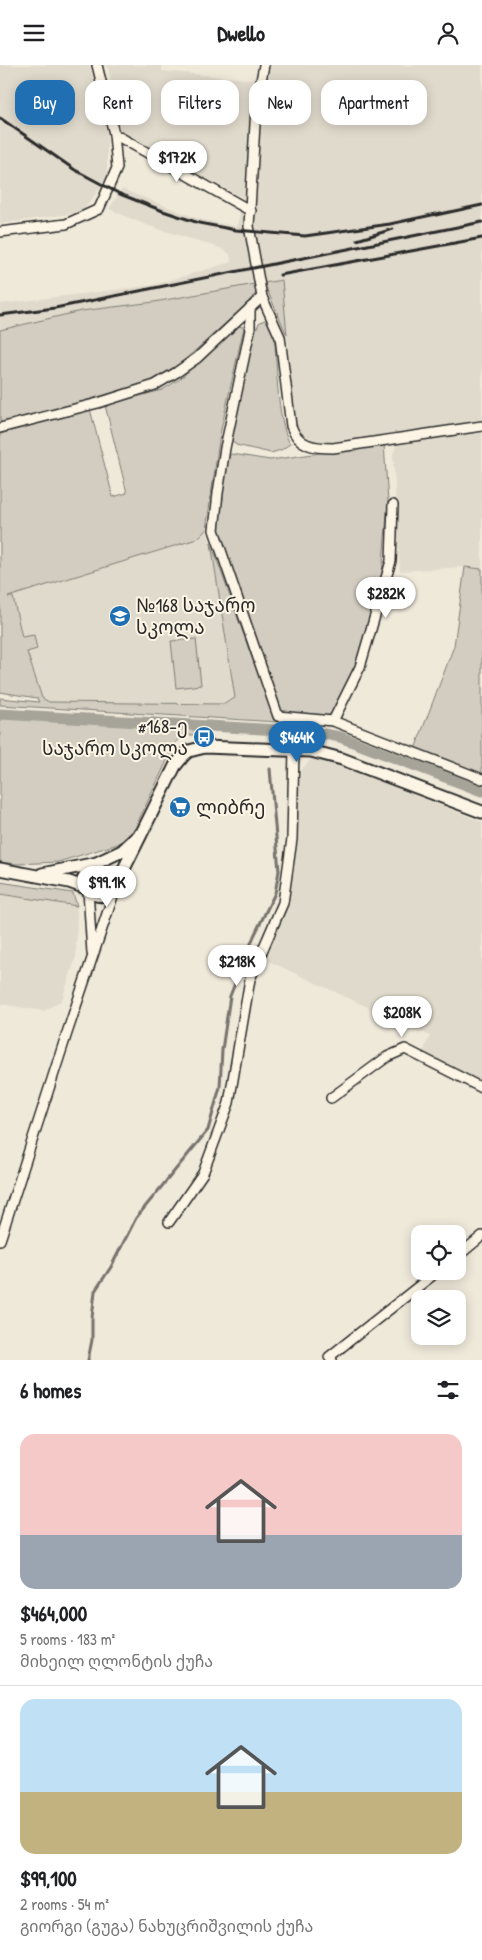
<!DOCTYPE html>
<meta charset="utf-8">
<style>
:root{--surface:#fff;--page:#f2f2f2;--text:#202124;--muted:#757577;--line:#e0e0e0;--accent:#1f6fb2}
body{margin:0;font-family:"Patrick Hand","Noto Sans Georgian",sans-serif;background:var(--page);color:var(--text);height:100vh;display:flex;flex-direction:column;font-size:19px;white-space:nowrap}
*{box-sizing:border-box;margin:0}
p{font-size:16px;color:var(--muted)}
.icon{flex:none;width:28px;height:28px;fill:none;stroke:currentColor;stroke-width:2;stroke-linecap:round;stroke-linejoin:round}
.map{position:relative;height:1295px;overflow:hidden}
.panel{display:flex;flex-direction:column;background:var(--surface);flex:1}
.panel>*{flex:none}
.top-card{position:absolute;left:15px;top:15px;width:452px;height:45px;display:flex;gap:10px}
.controls{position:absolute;left:411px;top:1160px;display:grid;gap:10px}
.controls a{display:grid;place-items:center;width:55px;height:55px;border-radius:10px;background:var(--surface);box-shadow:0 2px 12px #0003;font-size:25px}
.price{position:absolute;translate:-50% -42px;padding:0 11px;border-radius:18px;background:#fff;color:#222;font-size:16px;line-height:32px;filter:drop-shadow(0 1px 2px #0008)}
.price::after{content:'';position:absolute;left:50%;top:30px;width:15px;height:11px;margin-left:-8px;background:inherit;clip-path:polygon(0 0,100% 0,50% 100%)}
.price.selected{background:var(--accent);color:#fff}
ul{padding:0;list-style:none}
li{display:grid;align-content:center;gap:10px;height:265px;padding:0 20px}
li+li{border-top:1px solid var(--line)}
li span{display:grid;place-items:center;height:155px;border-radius:15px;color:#555}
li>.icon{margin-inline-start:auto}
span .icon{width:90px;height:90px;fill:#fffc;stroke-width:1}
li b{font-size:21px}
h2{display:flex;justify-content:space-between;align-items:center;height:60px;padding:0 20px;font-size:21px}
.pill{padding:0 18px;border-radius:15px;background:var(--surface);box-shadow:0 2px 12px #0003;font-size:18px;line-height:45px}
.pill.selected{background:var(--accent);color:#fff}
header{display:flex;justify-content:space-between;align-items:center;height:65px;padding:0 20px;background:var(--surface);font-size:22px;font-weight:800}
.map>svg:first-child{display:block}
</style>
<header><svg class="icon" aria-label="menu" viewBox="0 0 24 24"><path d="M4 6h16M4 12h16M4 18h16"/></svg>Dwello<svg class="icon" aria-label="person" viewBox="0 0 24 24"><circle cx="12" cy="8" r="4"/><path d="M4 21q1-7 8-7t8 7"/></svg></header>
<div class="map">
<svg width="482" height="1295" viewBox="0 0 482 1295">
<rect width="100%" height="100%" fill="#efe9da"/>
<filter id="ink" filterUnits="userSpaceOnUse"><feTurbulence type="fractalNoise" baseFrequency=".02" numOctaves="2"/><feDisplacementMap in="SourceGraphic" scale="10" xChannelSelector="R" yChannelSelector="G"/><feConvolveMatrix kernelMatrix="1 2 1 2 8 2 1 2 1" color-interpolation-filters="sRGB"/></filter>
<g filter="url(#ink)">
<g fill="#e0dacc">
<polygon points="0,0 90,0 107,71 107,114 82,147 0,159"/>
<polygon points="107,0 162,0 162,6 257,15 259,0 482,0 482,354 429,364 321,378 305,373 296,365 282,215 154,237 81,246 0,265 0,239 154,220 231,197 230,189 220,183 146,160 109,144 122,124 199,154 237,162 243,133 118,67 112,18"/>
<polygon points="482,366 482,504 465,502 400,506 393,389 397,380"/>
<polygon points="206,465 211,478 235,633 224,639 49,637 42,633 27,587 34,570 22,572 13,532 6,532 197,474"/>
<polygon points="311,694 344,701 482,757 482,1019 422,989 430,971 264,894 284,843 301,705"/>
<polygon points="0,829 77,841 76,892 62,935 44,946 0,939"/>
</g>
<g fill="#d2cdc0" stroke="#7e7c76">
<polygon points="282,215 287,270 264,218"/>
<polygon points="255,219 256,228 245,241 170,308 155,315 0,361 0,265 81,246 154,237"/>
<path d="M 264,255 L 270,258 L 274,265 C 277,296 276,353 290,379 L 281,385 L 271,388 L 236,380 L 230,373 L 252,274 L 259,258 Z"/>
<polygon points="236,261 244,262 220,369 206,465 197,474 8,532 13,532 22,572 34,570 37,584 27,587 42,633 49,637 224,639 235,633 211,478 270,643 278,657 0,640 0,633 39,637 37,633 0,627 0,369 90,344 113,432 127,428 105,340 162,325 180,314"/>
<polygon points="384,379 388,437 382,509 358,596 333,646 327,652 282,650 216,464 226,392 232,389 270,395"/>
<polygon points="465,502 482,504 482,710 415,684 454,581"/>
<polygon points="196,574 201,620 176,623 171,576"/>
<polygon points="0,653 198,665 197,670 186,670 176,677 134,765 118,779 58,797 17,799 0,797"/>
<polygon points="0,817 73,828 77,841 0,829"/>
</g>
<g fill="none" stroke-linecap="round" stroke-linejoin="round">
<polyline stroke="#75736d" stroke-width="3" points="88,1295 92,1275 92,1253 95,1226 111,1202 136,1153 208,1065 220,1022 222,985 230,931 254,871 275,828 279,806 270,704"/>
<polyline stroke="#a6a399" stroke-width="11" points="0,649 314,667 340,672 482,726"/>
<g stroke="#2b2b2b" stroke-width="12">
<g id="minor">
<path d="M 264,0 L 256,42 L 249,161 L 262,232 L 280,272 L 291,361 C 298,381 314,383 333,383 L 482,361"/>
<polyline points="114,69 251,146"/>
<polyline points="0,167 66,159 99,144 117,103 114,69 97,0"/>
<polyline points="250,243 250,265 225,383 218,428 214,465 278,651 333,656 482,714"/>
<polyline points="0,363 98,338 155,320 177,307 197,293 262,232"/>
<polyline points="333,656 360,602 391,496 393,440"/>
<polyline points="88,825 92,888"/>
<polyline points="331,1033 387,992 405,984 482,1023"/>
<polyline points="169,1157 203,1108 229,1038 250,914 283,838 292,774 294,684"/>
<polyline points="0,1175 67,968 116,822"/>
<polyline points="458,1191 482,1171"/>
<polyline points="332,1295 329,1292 438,1206"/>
</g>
</g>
<g stroke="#2b2b2b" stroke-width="15">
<g id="tertiary">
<path d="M 140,769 L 122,786 L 88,802 L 83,815 C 86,830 101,835 113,826 L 175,701 L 184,690 L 189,686 L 205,682 L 311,686 L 342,694 L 482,747"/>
<polyline points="0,804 69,817 86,823"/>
<polyline points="42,809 92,799"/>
</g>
</g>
<use href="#minor" stroke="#fcf5e5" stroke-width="9"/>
<use href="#tertiary" stroke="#fcf5e5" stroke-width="11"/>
<g stroke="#2b2b2b" stroke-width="3">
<polyline points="0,53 75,105 120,129 163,146 199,158 236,165 305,171 390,159 441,148"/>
<polyline points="436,150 482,140"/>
<polyline points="357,175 393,164"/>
<polyline points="280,210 482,173"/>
<polyline points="0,250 55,243 482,157"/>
</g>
</g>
</g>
<defs>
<g id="school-disc" transform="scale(1.125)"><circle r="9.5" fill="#1f6fb2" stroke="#fcf5e5"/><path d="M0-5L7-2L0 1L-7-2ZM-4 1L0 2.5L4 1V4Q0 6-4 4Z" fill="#fff"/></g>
<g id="bus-disc" transform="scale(1.125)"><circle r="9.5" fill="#1f6fb2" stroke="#fcf5e5"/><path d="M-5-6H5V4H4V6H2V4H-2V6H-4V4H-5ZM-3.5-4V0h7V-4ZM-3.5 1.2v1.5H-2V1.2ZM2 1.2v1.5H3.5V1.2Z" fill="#fff"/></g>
<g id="supermarket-disc" transform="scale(1.125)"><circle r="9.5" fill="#1f6fb2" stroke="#fcf5e5"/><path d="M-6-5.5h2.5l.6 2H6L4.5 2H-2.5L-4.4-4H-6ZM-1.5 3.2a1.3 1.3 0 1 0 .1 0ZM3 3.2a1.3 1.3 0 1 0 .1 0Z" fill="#fff"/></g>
</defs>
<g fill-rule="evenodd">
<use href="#school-disc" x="120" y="551"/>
<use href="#bus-disc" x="204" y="672"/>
<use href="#supermarket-disc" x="180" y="742"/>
</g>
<g text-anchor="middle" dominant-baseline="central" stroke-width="4" stroke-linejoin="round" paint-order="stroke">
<g font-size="19" fill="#2b2b2b" stroke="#fcf5e5" text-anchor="start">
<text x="136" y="540">№168 საჯარო<tspan x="136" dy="22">სკოლა</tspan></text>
<text x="188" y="661" text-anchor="end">#168-ე<tspan x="188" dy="22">საჯარო სკოლა</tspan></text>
<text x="196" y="742">ლიბრე</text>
</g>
</g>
</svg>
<div class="controls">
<a><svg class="icon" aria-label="locate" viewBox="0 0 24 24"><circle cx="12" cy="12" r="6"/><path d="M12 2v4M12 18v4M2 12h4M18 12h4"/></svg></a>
<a><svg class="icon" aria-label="layers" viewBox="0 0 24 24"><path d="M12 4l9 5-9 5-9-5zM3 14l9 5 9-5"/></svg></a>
</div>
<b class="price" style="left:177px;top:118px">$172K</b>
<b class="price" style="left:386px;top:554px">$282K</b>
<b class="price selected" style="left:297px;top:698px">$464K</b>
<b class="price" style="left:107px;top:843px">$99.1K</b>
<b class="price" style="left:237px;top:922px">$218K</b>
<b class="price" style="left:402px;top:973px">$208K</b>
<div class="top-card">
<a class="pill selected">Buy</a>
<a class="pill">Rent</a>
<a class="pill">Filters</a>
<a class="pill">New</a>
<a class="pill">Apartment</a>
</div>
</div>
<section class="panel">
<h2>6 homes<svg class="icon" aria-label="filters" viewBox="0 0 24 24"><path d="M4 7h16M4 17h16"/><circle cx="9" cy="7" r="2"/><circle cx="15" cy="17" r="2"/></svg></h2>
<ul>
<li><span style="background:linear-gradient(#f6c9c9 65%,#9aa5b1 0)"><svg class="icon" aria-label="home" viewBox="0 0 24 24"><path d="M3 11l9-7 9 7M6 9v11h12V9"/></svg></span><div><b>$464,000</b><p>5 rooms · 183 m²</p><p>მიხეილ ღლონტის ქუჩა</p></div></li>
<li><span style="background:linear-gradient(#bfe0f5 60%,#c2b280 0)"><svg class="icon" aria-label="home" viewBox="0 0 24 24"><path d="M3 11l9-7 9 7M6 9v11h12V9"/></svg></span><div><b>$99,100</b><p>2 rooms · 54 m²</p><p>გიორგი (გუგა) ნახუცრიშვილის ქუჩა</p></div></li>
</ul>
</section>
